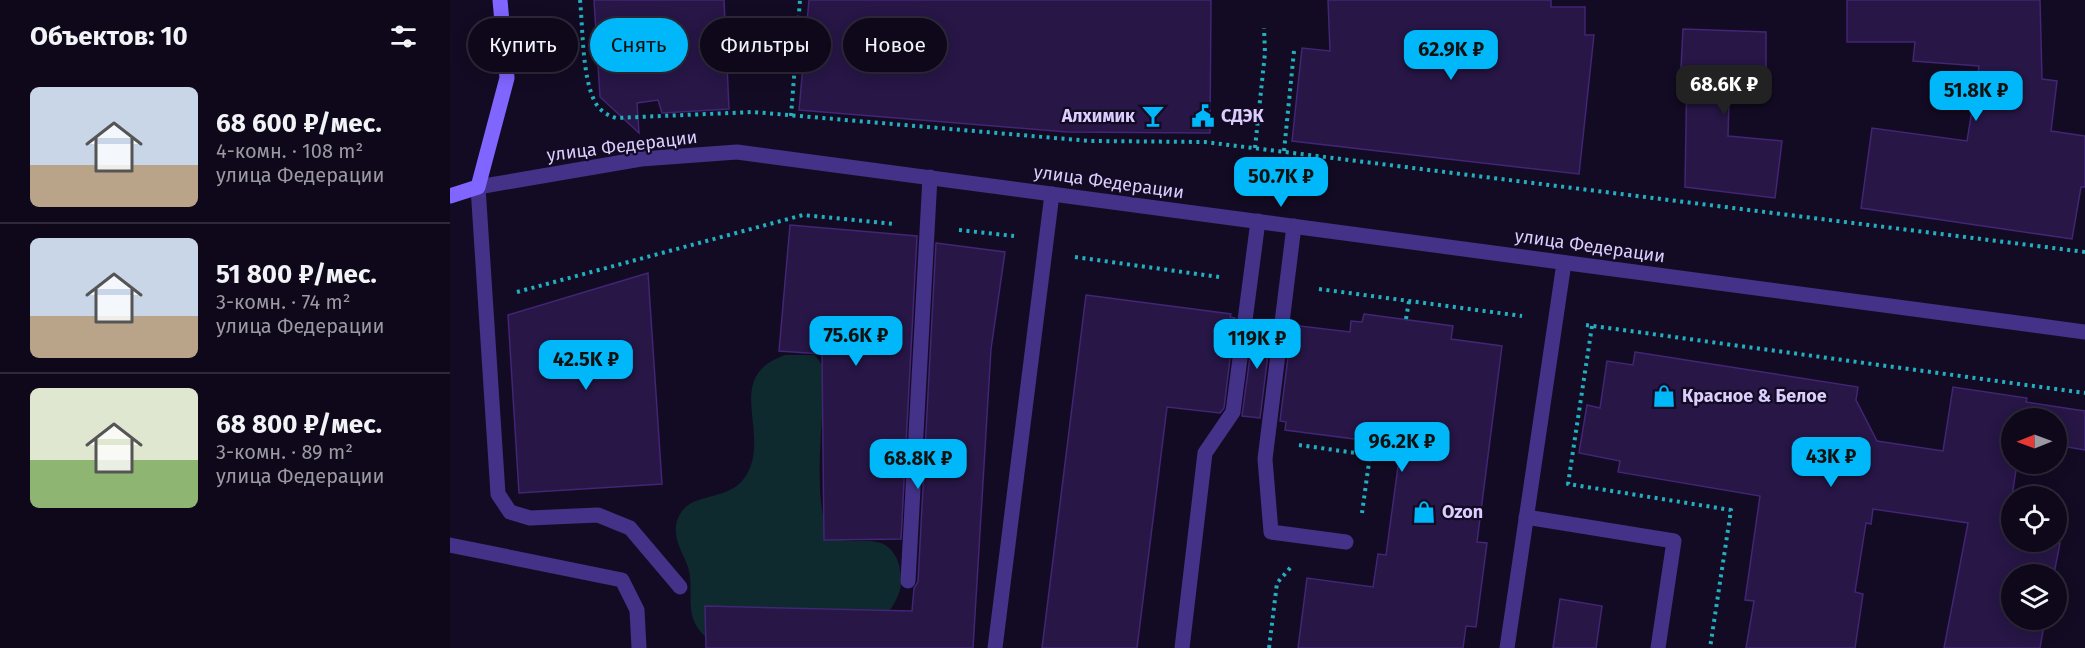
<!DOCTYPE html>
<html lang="ru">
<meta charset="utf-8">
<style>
:root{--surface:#0e081a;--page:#171123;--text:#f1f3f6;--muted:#9b9aa2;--line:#2e2939;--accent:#00b8f9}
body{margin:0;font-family:"Fira Sans",sans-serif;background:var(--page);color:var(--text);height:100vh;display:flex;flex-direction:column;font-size:22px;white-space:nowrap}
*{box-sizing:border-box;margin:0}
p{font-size:20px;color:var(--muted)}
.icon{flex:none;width:33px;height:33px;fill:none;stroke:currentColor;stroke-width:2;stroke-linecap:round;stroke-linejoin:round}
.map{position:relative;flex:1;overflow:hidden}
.drawer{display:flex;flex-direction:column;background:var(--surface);width:450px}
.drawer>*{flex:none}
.guide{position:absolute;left:18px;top:18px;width:570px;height:54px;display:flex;gap:12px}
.needle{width:39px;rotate:269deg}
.controls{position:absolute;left:1551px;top:408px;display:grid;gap:12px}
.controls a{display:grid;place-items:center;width:66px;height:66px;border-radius:50%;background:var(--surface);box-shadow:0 3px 15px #0003,0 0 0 2px var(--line);font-size:30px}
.price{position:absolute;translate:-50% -51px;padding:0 14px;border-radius:12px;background:var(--accent);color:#111;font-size:20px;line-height:39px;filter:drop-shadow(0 2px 3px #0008)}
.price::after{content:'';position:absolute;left:50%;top:36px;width:18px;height:14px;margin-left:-9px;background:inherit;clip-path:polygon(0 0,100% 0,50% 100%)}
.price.current{background:#222;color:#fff}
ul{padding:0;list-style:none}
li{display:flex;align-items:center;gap:18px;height:150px;padding:0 30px}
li+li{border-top:2px solid var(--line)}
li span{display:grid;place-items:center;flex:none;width:168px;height:120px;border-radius:9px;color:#555}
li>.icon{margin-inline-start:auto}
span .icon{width:72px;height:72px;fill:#fffc;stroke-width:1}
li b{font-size:26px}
h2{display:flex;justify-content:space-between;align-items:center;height:72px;padding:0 30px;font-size:26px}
.tag{padding:0 21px;border-radius:27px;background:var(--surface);box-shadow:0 3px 15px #0003,0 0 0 2px var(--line);font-size:21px;line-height:54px}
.tag.current{background:var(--accent);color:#111}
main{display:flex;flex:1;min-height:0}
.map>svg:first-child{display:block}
</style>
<main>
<section class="drawer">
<h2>Объектов: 10<svg class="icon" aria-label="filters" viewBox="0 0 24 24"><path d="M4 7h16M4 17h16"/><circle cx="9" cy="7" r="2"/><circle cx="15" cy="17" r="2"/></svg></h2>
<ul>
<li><span style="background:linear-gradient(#c9d6e8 65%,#b9a48a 0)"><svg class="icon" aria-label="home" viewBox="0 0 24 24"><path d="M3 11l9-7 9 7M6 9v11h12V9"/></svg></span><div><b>68 600 ₽/мес.</b><p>4-комн. · 108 m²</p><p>улица Федерации</p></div></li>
<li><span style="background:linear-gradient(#c9d6e8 65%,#b9a48a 0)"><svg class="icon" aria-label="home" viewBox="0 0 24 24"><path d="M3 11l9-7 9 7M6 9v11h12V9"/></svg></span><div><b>51 800 ₽/мес.</b><p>3-комн. · 74 m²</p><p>улица Федерации</p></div></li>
<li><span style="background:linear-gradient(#dfe7d0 60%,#8fb573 0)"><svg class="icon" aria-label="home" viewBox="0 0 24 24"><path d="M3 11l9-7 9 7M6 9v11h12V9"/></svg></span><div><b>68 800 ₽/мес.</b><p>3-комн. · 89 m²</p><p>улица Федерации</p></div></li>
</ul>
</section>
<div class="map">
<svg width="1635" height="648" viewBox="0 0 1635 648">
<rect width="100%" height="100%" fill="#130b23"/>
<path fill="#0e2a2e" d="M 335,355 L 365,355 L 374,368 C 375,404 362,497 377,527 C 390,554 424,530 441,550 C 450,560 451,571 451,584 C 450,600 430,628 414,632 C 400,636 383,635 369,637 C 335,641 302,644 269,648 C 261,641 251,635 246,625 C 236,607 244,586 238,567 C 234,555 227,546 226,533 C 225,525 227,518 232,511 C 248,491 281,502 297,474 C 321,431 272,377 335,355 Z"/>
<g fill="#271646" stroke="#422574" stroke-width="1.5">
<polygon points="144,0 274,0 279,109 212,113 208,100 187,103 189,133 150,97"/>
<polygon points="359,0 761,0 760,133 617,132 349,110"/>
<polygon points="878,0 1101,0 1101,7 1135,7 1135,35 1144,35 1129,174 842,141 852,48 880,51"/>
<polygon points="1397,0 1590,0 1592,79 1607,81 1601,131 1635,136 1635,187 1631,187 1622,239 1411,208 1422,128 1517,141 1529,66 1463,61 1465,42 1397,42"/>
<polygon points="1233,29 1316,32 1316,67 1280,67 1278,136 1332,141 1325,198 1235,187 1237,68 1231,68"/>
<polygon points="340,225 467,236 451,539 374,540 372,354 329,351"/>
<polygon points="486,243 555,252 541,349 523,648 256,648 255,606 462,611 464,588 468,582"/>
<polygon points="198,273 212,484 69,493 58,315"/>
<polygon points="636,295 781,314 780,317 785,318 774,408 770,413 717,407 687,648 592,648"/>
<polygon points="914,314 1003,326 1001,339 1052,346 1027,542 1037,543 1026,627 1016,626 1013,648 848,648 857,578 923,587 928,554 936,555 950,452 934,450 935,443 835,430 836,422 830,421 842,325 900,332 901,321 912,322"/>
<polygon points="805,320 822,323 810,418 792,416"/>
<polygon points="1185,352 1408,387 1406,400 1427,441 1493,451 1503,387 1577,398 1576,402 1635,411 1635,450 1606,445 1606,418 1562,418 1562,464 1567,464 1562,496 1562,542 1610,543 1604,574 1562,574 1562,620 1595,620 1590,648 1494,648 1518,523 1423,509 1421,524 1416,523 1405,592 1413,594 1405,648 1296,648 1304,601 1295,600 1310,496 1168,472 1170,461 1129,453 1137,405 1150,408 1157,361 1183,365"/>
<polygon points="1110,599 1152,606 1146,648 1103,648"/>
</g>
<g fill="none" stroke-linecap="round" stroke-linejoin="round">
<g stroke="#22afbf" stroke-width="4" stroke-dasharray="3 4.5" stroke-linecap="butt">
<path d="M 130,0 C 133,29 132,77 145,102 C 150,111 157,115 166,118 L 303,112 L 640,141 L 755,142 L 1635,252"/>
<polyline points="341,116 350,0"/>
<polyline points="805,148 815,53 814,28"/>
<polyline points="834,151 844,51"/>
<polyline points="509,230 564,236"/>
<polyline points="625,257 769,277"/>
<polyline points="869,289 1072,316"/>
<polyline points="67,292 353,215 445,224"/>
<polyline points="956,319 959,301"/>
<polyline points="1136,325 1635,393"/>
<polyline points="1142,326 1118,484 1281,510 1260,648"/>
<polyline points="849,445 920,455 912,513"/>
<polyline points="819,648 827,583 841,567"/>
</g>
<g stroke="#433287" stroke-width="15">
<polyline points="28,187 48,494 60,512 80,518 148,515 180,528 230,587"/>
<polyline points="844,226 815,459 821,532 896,542"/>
<polyline points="1076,517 1224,541 1208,648"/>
<polyline points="0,545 172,580 187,610 189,648"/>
<polyline points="458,581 480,177"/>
<polyline points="545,648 602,194"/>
<polyline points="732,648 755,453 783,412 808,221"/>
<polyline points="1057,648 1114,263"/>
</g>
<polyline stroke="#433287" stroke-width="15" points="28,187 191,159 287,152 1635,332"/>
<polyline stroke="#8165ff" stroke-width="15" points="0,196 28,187 57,78 50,0"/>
</g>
<defs>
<g id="bar-bare" transform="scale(1.8)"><path d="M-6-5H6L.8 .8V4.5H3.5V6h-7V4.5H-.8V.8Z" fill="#00b8f9" stroke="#130b23" stroke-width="2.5" paint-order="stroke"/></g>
<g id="civic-bare" transform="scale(1.8)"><path d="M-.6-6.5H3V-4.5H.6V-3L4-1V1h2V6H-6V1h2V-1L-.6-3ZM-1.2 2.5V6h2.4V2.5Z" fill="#00b8f9" stroke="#130b23" stroke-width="2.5" paint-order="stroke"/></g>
<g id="shop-bare" transform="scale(1.8)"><path d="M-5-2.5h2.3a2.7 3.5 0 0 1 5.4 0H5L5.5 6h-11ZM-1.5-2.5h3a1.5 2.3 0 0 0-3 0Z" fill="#00b8f9" stroke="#130b23" stroke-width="2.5" paint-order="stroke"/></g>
</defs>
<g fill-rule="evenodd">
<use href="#bar-bare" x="703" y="116"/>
<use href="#civic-bare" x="753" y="116"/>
<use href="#shop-bare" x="1214" y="396"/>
<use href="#shop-bare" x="974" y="512"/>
</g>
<g text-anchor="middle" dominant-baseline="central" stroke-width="4.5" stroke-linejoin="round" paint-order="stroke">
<g font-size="18" font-weight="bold" fill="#dbceff" stroke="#130b23" text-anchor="start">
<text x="685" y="116" text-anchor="end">Алхимик</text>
<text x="771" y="116">СДЭК</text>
<text x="1232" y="396">Красное &amp; Белое</text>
<text x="992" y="512">Ozon</text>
</g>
<g font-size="18" fill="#dbceff" stroke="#130b23">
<text transform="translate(172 146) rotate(-7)">улица Федерации</text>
<text transform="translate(659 182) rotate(8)">улица Федерации</text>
<text transform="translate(1140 246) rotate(8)">улица Федерации</text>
</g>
</g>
</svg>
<div class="controls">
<a><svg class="needle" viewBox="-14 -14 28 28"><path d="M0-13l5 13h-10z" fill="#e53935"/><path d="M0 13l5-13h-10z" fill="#9b9aa2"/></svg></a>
<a><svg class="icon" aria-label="locate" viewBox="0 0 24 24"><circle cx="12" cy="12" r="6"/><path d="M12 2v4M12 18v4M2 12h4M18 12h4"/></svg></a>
<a><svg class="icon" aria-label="layers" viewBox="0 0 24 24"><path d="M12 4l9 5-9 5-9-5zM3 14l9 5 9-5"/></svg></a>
</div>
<b class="price" style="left:1001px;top:81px">62.9K ₽</b>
<b class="price current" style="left:1274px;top:116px">68.6K ₽</b>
<b class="price" style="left:1526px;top:122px">51.8K ₽</b>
<b class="price" style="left:831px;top:208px">50.7K ₽</b>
<b class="price" style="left:406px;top:367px">75.6K ₽</b>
<b class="price" style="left:807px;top:370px">119K ₽</b>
<b class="price" style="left:136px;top:391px">42.5K ₽</b>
<b class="price" style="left:952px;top:473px">96.2K ₽</b>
<b class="price" style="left:1381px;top:488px">43K ₽</b>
<b class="price" style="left:468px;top:490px">68.8K ₽</b>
<div class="guide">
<a class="tag">Купить</a>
<a class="tag current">Снять</a>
<a class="tag">Фильтры</a>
<a class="tag">Новое</a>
</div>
</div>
</main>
